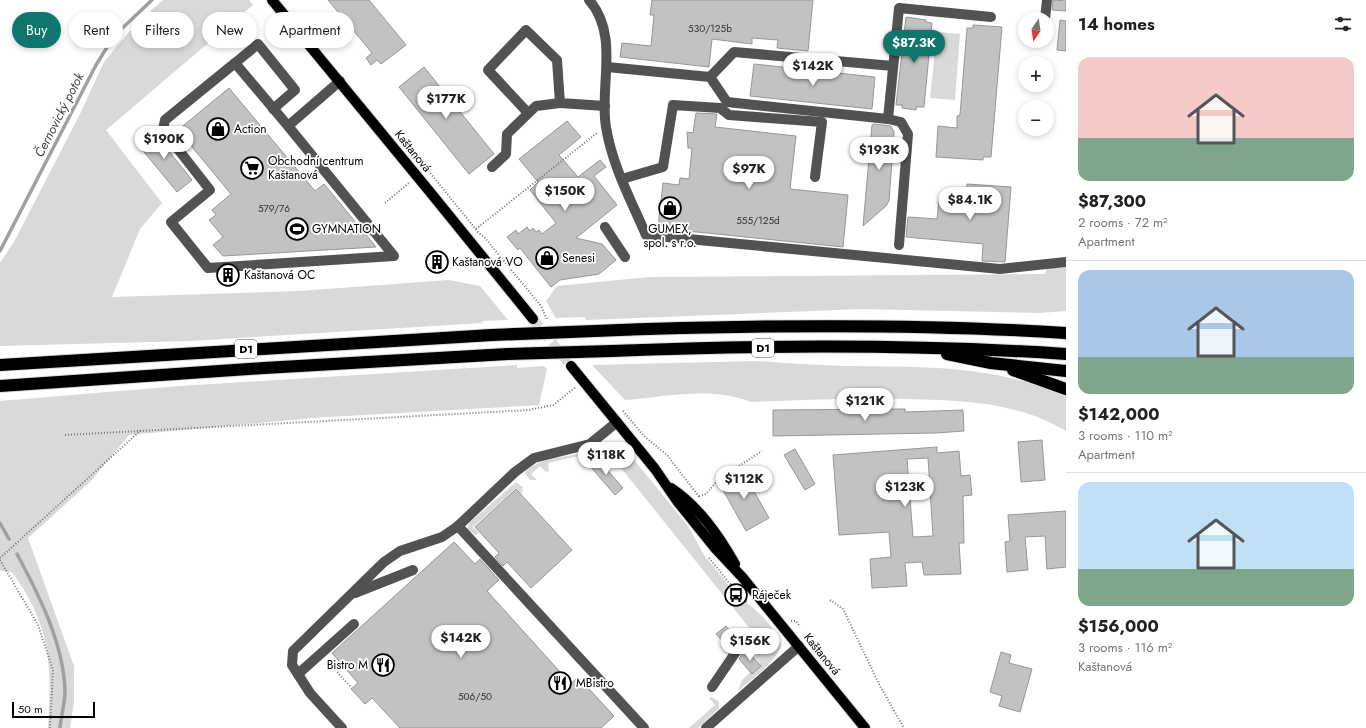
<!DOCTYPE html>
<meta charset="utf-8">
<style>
:root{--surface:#fff;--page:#f2f2f2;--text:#202124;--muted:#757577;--line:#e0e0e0;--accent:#0f766e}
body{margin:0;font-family:Jost,sans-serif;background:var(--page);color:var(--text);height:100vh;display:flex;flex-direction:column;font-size:15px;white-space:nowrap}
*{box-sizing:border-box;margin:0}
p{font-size:13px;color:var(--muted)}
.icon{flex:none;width:22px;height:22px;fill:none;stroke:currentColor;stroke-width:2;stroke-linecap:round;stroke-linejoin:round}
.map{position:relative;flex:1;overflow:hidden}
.side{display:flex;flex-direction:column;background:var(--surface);width:300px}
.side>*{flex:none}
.banner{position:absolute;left:12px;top:12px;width:380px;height:36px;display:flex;gap:8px}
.needle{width:26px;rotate:193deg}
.fabs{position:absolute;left:1018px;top:12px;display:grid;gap:8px}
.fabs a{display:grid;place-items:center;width:36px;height:36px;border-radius:50%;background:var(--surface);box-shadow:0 2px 6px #0003;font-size:20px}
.scale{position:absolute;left:12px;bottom:10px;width:83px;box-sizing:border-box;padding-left:4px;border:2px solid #000;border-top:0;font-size:11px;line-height:14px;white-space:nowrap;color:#000;-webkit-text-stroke:3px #fff;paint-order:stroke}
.price{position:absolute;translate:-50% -34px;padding:0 9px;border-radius:14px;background:#fff;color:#222;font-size:13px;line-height:26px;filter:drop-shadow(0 1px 2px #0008)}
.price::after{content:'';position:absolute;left:50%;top:24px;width:12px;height:9px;margin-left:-6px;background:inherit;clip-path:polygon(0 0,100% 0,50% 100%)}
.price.selected{background:var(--accent);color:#fff}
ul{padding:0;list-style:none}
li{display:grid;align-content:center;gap:8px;height:212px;padding:0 12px}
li+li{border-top:1px solid var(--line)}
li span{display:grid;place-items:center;height:124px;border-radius:12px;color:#555}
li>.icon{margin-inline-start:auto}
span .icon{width:72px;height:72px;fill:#fffc;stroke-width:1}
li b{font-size:17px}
h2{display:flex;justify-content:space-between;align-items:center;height:48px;padding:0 12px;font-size:17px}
.pill{padding:0 14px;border-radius:18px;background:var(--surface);box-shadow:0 2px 6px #0003;font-size:14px;line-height:36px}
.pill.selected{background:var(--accent);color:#fff}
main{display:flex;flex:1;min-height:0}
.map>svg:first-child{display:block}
</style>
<main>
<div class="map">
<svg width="1066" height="728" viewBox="0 0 1066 728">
<rect width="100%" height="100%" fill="#fff"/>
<g fill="#d9d9d9">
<polygon points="163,0 249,0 253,5 106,130 162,203 140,229 112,297 299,291 449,280 480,286 508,320 483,321 482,323 190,341 0,346 0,263 15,240 80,114 104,62 134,26"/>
<polygon points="937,32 960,34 955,100 930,98"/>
<polygon points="1066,267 1066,311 1040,313 862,309 586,320 585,317 556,318 546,301 557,286 649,277 1045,274 1047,268"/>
<path d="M 757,361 C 785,363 814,365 842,366 C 919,367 995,364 1066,397 L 1066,431 C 1017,401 957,400 902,399 C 851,398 801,400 751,402 C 711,386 666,397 625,400 L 592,365 Z"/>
<path d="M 517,365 L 517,368 L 544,366 L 547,369 L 539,405 L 312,418 L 129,435 L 90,482 L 28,538 L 74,666 L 74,702 L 70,728 L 48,728 C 52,664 51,626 12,572 L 0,571 L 0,401 L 180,386 Z"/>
<path d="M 614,444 L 622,445 L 688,526 L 704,555 L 733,591 L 731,593 L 735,598 L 738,596 C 753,608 774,622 778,643 L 781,643 C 781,659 749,681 738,691 L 742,680 L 760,663 L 755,657 L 760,649 L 759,640 L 613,458 L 594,461 L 592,453 L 548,463 L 549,471 L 546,472 L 540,466 L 531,474 L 537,480 L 530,480 L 525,473 C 532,459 570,456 584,453 C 594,450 603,445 614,444 Z"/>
<polygon points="516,482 523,487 522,494 516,488 473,527 479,533 475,535 467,529 469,523"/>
<polygon points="712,697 719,702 719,708 698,728 689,728 715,705 709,698"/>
</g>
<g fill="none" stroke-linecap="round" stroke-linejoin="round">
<g stroke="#a0a0a0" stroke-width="3.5">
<polyline points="0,251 96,65 114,36 152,0"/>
<polyline points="0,523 9,539"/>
<path d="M 17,554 C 39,595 64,644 65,692 C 65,703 61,716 60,728"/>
</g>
</g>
<g fill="#c2c2c2" stroke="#969696" fill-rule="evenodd">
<polygon points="328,0 369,0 406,45 381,64 377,60 371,65 366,58 372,53"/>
<polygon points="652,0 813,0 808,51 777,48 778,40 752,38 752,44 712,39 709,67 620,57 622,43 651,46 654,15 650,15"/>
<polygon points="1053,0 1066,1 1066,11 1052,10"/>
<polygon points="906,17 926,20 926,22 932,23 924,107 916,107 916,110 902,108 902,105 896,105"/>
<polygon points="1060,20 1066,21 1066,51 1057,50"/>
<polygon points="973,25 1002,27 991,157 983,157 983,160 936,157 938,126 957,128 957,116 960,115 967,28 973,28"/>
<polygon points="754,64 875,77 872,109 750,96"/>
<polygon points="424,67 494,154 469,174 399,87"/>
<polygon points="229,88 315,191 324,184 376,247 223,256 213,245 223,237 209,220 216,215 212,210 231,194 178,130"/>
<polygon points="696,113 717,114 715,127 796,136 790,189 848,195 843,247 658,228 663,183 679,185 680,178 689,179 692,148 688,148 687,132 693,133"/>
<polygon points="567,121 581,137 559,155 578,177 600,160 606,167 594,176 617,205 576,238 602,244 616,260 599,274 560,280 551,287 520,248 518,250 507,237 516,230 518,234 527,227 530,231 533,228 536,232 539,230 542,234 556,223 530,190 538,182 519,159"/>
<polygon points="874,124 891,126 894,132 889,201 886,206 863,226 872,125"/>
<polygon points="151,129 192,180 177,192 135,141"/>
<polygon points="967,184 1011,187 1005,262 982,261 983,244 906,237 908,217 937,219 939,199 966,201"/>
<polygon points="905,409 905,412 963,410 964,431 936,433 773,436 773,410"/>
<polygon points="1042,440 1045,480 1021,482 1018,442"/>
<path d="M 937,447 L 937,453 L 959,451 L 961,476 L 970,475 L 972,495 L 963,496 L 964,543 L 959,543 L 961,574 L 924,575 L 922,562 L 905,563 L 907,586 L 872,588 L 870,559 L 891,557 L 889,532 L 839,535 L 833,455 ZM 928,458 L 933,536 L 913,537 L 907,459 Z"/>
<polygon points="795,449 815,484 805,490 784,455"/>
<polygon points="597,458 623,488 615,495 589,465"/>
<polygon points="738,470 739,472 742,470 769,518 746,531 719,483"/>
<polygon points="516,489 572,550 531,588 507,562 503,566 495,557 499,553 475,527"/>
<polygon points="1066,511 1066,567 1047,569 1045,536 1025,537 1028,570 1007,572 1005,542 1010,541 1008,515"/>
<polygon points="454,542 475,564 480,559 499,580 487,591 571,684 578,677 614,716 601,728 400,728 372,698 365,704 351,689 358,683 332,653"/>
<polygon points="726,626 737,639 730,649 716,634"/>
<polygon points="746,649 761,666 752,674 739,659"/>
<polygon points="1001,652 1011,655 1009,663 1032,669 1020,712 999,706 1002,696 990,692"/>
</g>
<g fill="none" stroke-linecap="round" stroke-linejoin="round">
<polyline stroke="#d9d9d9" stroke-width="10" stroke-dasharray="10 5" stroke-linecap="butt" points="533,319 571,366"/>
<g stroke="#dbdbdb" stroke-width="12">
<g id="major">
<polyline points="272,0 430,192 533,319"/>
<polyline points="571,366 655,469 677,501 715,548 743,578 865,728"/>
<path d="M 671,488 C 699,507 718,534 735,564"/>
</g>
</g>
<g stroke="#dbdbdb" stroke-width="14">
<g id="highway">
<path d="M 595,331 C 751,325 910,323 1066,333"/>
<path d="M 611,351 C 762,345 915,344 1066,354"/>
<polyline points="947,354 991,363 1066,371"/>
<polyline points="0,365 492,335"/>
<polyline points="1013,370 1066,389"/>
<polyline points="0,386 264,368 508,354"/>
</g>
</g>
<g stroke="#747474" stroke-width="2" stroke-dasharray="1 2" stroke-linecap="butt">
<polyline points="424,171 427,169 478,232 485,238 541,306 547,319"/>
<polyline points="385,203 410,182"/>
<polyline points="476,229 597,133"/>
<polyline points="623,411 645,437 667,455 700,498"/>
<polyline points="65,435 529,410 553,405 576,387"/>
<polyline points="699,496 706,494 719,479 762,451"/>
<polyline points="0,558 141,430"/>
<polyline points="709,558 739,595 748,603"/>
<polyline points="0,560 38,625 53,670 50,728"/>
<polyline points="830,600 843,609 880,686 904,728"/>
<polyline points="791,621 796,621 800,627"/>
<polyline points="327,661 350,686"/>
</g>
<g stroke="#525252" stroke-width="10">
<path d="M 589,0 C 620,35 599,87 606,127 C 612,165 631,200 646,235 L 1000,269 L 1066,262"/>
<polyline points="1045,19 1047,0"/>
<polyline points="235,63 258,44 295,90 273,109"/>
<polyline points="607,67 710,77 734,52 893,66"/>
<polyline points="710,77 727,102 888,119"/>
<polyline points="528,113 488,70 526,30 557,60 560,103 605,106"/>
<polyline points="288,126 394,256 208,268 171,222 210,190 163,130 165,120 235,63 288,126 340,81"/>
<polyline points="492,167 506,154 507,134 536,106 560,103"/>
<polyline points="622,179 663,167 673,105 720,108 729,115 822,122 815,177"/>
<polyline points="605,227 625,257"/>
<polyline points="899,245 908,134 901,122 888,119 899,8 991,17"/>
<polyline points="458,526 644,728"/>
<polyline points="355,593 413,570"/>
<polyline points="298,674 354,624"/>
<polyline points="712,687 746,637"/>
<polyline points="342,728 310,693 292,665 293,651 384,562 400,551 442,537 458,526 515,472 534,458 590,444 617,422"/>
<polyline points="706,728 799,646"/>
</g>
<use href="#major" stroke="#000" stroke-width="10"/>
<use href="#highway" stroke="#000" stroke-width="12"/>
<g stroke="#dbdbdb" stroke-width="14" stroke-linecap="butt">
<g id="highway-bridge">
<polyline points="492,335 595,331"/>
<polyline points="508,354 611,351"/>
</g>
</g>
<use href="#highway-bridge" stroke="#000" stroke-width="12"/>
</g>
<defs>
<g id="shop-ring" transform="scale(1.15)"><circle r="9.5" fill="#fff" stroke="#000" stroke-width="1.5"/><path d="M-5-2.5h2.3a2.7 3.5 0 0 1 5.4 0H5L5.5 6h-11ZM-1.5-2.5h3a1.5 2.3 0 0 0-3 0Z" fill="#000"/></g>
<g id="supermarket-ring" transform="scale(1.15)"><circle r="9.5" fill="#fff" stroke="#000" stroke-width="1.5"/><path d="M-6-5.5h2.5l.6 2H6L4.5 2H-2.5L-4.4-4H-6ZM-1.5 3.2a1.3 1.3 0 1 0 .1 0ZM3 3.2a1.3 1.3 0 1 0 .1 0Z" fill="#000"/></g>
<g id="stadium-ring" transform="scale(1.15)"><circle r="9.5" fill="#fff" stroke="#000" stroke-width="1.5"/><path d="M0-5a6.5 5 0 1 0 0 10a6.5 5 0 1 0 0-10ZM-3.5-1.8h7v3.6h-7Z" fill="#000"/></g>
<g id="building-ring" transform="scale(1.15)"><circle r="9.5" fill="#fff" stroke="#000" stroke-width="1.5"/><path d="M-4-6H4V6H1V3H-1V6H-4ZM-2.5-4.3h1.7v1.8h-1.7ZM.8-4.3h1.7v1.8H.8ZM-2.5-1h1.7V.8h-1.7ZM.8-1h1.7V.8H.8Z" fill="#000"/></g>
<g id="bus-ring" transform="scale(1.15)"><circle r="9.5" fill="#fff" stroke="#000" stroke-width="1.5"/><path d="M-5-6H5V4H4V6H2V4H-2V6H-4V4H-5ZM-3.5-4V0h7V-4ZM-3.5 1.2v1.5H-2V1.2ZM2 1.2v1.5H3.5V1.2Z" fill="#000"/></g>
<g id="restaurant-ring" transform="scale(1.15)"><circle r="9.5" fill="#fff" stroke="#000" stroke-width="1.5"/><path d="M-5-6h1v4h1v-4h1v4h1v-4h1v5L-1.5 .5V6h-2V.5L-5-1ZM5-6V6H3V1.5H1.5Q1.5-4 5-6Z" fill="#000"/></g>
</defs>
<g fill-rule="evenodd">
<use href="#shop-ring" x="218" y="129"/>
<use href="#supermarket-ring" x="252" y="168"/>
<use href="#shop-ring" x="670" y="208"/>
<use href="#stadium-ring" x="297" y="229"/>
<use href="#shop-ring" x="547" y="258"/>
<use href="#building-ring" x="437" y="262"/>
<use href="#building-ring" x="228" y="275"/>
<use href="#bus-ring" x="736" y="595"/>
<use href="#restaurant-ring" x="383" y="665"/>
<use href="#restaurant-ring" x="560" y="683"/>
</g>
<g text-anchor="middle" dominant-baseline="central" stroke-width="3.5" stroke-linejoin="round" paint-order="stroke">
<g font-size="10" fill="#303030">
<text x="710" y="28">530/125b</text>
<text x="274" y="208">579/76</text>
<text x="758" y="220">555/125d</text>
<text x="475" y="696">506/50</text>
</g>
<g fill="#fff" stroke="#4c4c4c" stroke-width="1">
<rect x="752" y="339" width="22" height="18" rx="3"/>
<rect x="235" y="340" width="22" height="18" rx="3"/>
</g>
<g font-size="11" font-weight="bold" fill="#000">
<text x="763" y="348">D1</text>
<text x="246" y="349">D1</text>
</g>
<g font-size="12" fill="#000" stroke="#fff" text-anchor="start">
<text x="234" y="129">Action</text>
<text x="268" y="161">Obchodní centrum<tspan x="268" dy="14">Kaštanová</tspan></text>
<text x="312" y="229">GYMNATION</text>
<text x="670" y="229" text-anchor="middle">GUMEX,<tspan x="670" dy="14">spol. s r.o.</tspan></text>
<text x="562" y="258">Senesi</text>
<text x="452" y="262">Kaštanová VO</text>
<text x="244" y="275">Kaštanová OC</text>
<text x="752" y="595">Ráječek</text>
<text x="368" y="665" text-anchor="end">Bistro M</text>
<text x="576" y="683">MBistro</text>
</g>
<g font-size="12" fill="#000" stroke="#fff">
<text transform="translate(413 151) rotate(51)">Kaštanová</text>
<text transform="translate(822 654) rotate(51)">Kaštanová</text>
</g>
<g font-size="13" font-style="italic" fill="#414141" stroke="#fff">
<text transform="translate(59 115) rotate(-63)">Černovický potok</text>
</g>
</g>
</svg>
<div class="fabs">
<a><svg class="needle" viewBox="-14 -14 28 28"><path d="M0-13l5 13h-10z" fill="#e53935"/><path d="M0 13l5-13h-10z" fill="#757577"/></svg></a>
<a>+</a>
<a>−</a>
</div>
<div class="scale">50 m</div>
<b class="price selected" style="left:914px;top:64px">$87.3K</b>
<b class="price" style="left:813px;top:87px">$142K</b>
<b class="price" style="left:446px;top:120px">$177K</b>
<b class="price" style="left:164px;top:160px">$190K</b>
<b class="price" style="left:879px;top:171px">$193K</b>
<b class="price" style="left:749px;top:190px">$97K</b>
<b class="price" style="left:565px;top:212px">$150K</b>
<b class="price" style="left:970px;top:221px">$84.1K</b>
<b class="price" style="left:865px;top:422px">$121K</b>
<b class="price" style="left:606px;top:476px">$118K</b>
<b class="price" style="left:744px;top:500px">$112K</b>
<b class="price" style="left:905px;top:508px">$123K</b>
<b class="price" style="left:461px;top:659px">$142K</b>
<b class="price" style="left:750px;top:662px">$156K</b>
<div class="banner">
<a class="pill selected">Buy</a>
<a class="pill">Rent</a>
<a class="pill">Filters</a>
<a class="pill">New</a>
<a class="pill">Apartment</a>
</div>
</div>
<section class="side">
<h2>14 homes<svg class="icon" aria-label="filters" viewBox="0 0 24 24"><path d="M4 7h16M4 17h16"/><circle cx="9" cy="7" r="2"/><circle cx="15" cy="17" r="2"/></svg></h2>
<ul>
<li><span style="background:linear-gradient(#f6c9c9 65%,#7fa58c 0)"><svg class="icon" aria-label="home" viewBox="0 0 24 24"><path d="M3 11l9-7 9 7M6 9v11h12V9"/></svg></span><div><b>$87,300</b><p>2 rooms · 72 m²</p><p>Apartment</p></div></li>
<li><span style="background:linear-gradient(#a9c7e8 70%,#7fa58c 0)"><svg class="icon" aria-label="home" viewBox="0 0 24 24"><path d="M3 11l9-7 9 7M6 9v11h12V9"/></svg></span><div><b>$142,000</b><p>3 rooms · 110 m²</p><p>Apartment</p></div></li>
<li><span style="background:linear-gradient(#bfe0f5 70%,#7fa58c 0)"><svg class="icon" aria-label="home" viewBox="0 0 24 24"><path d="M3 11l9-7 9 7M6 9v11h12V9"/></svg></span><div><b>$156,000</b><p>3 rooms · 116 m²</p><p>Kaštanová</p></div></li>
</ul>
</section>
</main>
